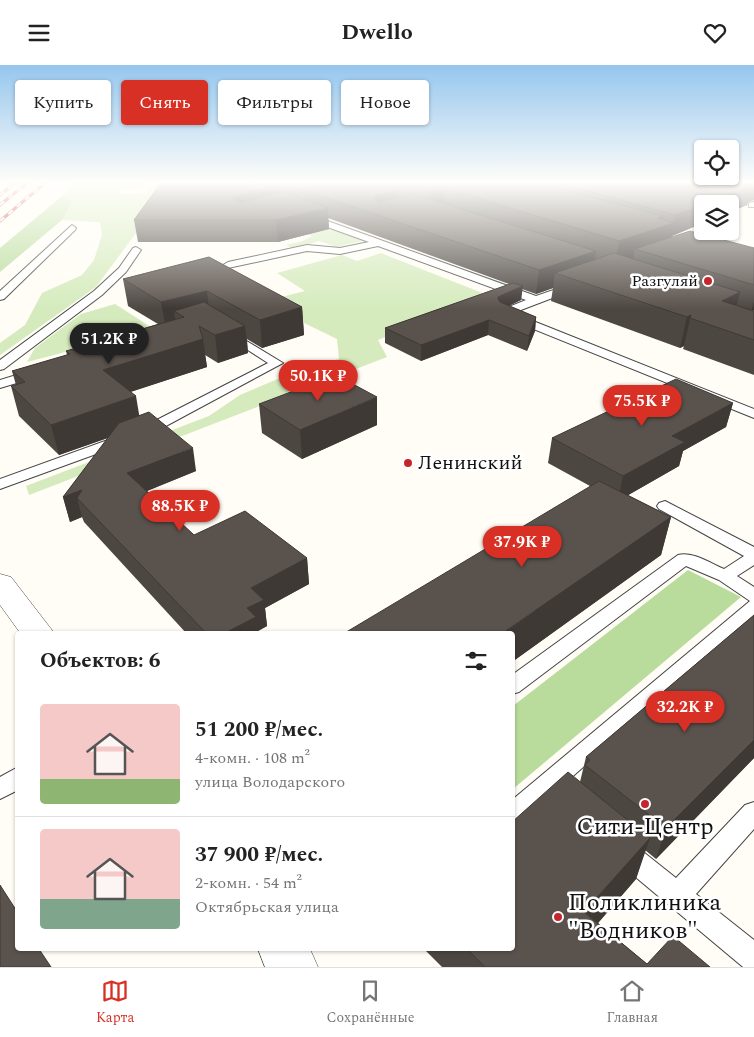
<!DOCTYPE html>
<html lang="ru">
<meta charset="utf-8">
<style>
:root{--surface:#fff;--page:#f6f6f6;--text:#222;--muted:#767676;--line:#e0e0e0;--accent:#d93025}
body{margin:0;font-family:Spectral,serif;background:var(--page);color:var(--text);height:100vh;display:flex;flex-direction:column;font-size:19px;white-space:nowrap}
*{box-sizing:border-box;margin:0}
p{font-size:16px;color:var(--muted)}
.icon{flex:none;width:28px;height:28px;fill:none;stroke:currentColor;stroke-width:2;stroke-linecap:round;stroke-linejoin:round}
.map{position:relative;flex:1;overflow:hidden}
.side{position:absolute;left:15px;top:566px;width:500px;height:320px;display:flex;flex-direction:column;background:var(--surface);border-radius:5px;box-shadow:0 1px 4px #0004}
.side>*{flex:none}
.hud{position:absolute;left:15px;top:15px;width:500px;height:45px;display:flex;gap:10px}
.tools{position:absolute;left:694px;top:75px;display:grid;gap:10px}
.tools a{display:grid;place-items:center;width:45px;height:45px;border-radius:5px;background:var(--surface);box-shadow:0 1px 4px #0004;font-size:25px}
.price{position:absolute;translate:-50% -42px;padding:0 11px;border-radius:18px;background:var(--accent);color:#fff;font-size:16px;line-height:32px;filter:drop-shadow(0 1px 2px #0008)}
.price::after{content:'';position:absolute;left:50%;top:30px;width:15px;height:11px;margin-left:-8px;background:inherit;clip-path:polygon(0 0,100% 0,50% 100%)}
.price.active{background:#222;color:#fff}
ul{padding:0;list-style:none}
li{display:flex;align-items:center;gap:15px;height:125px;padding:0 25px}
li+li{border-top:1px solid var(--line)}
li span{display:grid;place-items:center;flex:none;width:140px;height:100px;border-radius:5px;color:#555}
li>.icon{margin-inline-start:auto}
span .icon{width:60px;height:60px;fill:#fffc;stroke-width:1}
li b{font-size:21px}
h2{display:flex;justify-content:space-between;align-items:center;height:60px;padding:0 25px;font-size:21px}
.pill{padding:0 18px;border-radius:5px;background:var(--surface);box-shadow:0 1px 4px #0004;font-size:18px;line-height:45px}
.pill.active{background:var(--accent);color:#fff}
header{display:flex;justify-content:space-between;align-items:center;height:65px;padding:0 25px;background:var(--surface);font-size:22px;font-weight:700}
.tab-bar{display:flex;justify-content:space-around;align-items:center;height:70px;border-top:1px solid var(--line);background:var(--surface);font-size:14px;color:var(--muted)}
.tab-bar a{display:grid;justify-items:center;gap:2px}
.tab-bar .active{color:var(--accent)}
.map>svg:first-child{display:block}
</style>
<header><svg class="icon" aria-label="menu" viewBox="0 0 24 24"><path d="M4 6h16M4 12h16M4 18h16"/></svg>Dwello<svg class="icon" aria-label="heart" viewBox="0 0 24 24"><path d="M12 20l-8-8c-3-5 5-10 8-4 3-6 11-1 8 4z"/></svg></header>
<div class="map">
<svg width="754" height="902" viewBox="0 0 754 902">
<rect width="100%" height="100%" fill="#fffdf5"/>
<g fill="#d5ebbd">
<polygon points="74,118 146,118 144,122 118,125 122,129 147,128 153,120 161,118 139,164 96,222 0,290 0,278 25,260 42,228 82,210 94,195 102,170 100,157 62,155 73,136 61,132"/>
<polygon points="293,148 363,176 337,182 319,176 293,184 286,180 303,176 312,171 281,156"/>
<polygon points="381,188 495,233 445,247 378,275 387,292 29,430 26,421 209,351 240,330 292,308 339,294 337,274 261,237 305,226 277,208 342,190 357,196"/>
<polygon points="115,239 154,264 27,297 35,283 81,249"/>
</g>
<g fill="#b9dc9c">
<polygon points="61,132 73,136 62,155 0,207 0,183"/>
<polygon points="688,505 741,532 513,724 513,641"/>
</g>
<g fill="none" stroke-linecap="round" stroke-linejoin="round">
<g stroke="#444" stroke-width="2">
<g id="service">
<polygon points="754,137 754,142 749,142 749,138"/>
<polygon points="305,150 311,150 536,231 568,220 576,220 576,224 513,248 754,344 754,353 499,250 498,248 499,246 526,235 378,181 340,189 307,186 228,203 223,200 228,197 307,180 340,183 369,177 305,154"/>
<polygon points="72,160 76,163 75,165 4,234 0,235 0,226"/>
<polygon points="136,182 141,185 126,207 102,230 4,304 0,305 0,295 94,226 119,203 133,183"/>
<polygon points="230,266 283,298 151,369 0,424 0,414 141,363 268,298 226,271 224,269"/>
<polygon points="36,304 40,305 42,308 40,311 0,323 0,315"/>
<path d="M 665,436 L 754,482 L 754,500 L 737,511 L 754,522 L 754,551 L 521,757 L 512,760 L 512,735 L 750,536 L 719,515 L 686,501 L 519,627 L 512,629 L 512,610 L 678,490 C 692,486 710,498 724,504 L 744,491 L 659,444 L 657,441 L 659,438 Z"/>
<polygon points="18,702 18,725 0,734 0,712"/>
<polygon points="754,737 754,764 696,829 754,875 754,902 743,902 614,794 610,786 614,778 623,775 632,778 676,813 745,740"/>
</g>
</g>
<g stroke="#444" stroke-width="1">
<g id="minor">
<polygon points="0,509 11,512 55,569 21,569 0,540"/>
<polygon points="258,884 310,884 318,902 265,902"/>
</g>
</g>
<use href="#service" fill="#fff" fill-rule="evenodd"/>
<use href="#minor" fill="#fff" fill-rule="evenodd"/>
<g stroke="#c4262e" stroke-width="3">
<g id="rail">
<polyline points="0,130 15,118"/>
<polyline points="0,140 27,118"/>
<polyline points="0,156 45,118"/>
</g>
</g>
<use href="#rail" stroke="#fff" stroke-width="2" stroke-dasharray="5.5" stroke-linecap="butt"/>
</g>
<g fill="#4d4742">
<polygon points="161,118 754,118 754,135 748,137 747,140 672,171 671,172 754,183 754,245 753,246 754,246 754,310 683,284 684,281 680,283 551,236 553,223 536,229 522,224 521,235 509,241 536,252 535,266 527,286 488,270 421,296 385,278 385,263 509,219 328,153 329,164 278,177 138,177 134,155"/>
<polygon points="209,192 302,242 304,270 262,283 247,274 248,288 218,298 205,290 207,302 130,327 139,351 196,406 147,426 194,470 307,493 309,519 265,543 267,561 258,566 258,569 187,569 84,457 82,452 70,457 63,432 108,373 59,390 19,351 11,321 16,320 12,306 67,290 66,286 158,259 128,241 123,214"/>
<polygon points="733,338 726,362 683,386 679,401 628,430 671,452 661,490 512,597 590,421 548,398 552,373"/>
<polygon points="259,339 377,360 302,394 262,368"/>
<polygon points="754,550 754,693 656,794 645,785 636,814 598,858 647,899 710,902 442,902 424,884 512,884 580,717 586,692"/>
</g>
<g fill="#3f3936">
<polygon points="446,118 483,118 444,123 444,138 431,142 431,123"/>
<polygon points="752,118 754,118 754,135 748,137 747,140 730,147 730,139 704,139"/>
<polygon points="279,119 280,138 236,152 233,134 234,132"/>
<polygon points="398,125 398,145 374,149 374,133 375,131"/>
<polygon points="702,140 702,158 672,171 669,183 635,184 633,195 615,202 619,176 658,153 663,151 661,162 674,158 676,150"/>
<polygon points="328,143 329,164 278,177 276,155"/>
<polygon points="596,186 593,209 555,208 553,223 536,229 539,205"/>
<polygon points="523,221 521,235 497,246 498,234 498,232"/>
<polygon points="207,226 210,252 174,246 176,262 166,265 161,237"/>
<polygon points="740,227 733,256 722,236"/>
<polygon points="754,237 754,245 751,246"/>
<polygon points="302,242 304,270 262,283 260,255"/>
<polygon points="691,250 684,281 680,283 687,252"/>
<polygon points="536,252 535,266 527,286 529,271"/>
<polygon points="489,255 488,270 421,296 421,280"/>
<polygon points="245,261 248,288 218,298 215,270"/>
<polygon points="203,274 207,302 109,334 103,305"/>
<polygon points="136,331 141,361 59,390 51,360"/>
<polygon points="377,332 377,360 302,394 300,365"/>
<polygon points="733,338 726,362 683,386 679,401 618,436 623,411 672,371"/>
<polygon points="193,383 196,406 132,432 127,408"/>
<polygon points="82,425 77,433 82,452 70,457 63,432"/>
<polygon points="671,452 661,490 512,597 512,569 501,569"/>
<polygon points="307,493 309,519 265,543 267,561 258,566 258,569 223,569 247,543 251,523"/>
<polygon points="754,675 754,693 656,794 666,763"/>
<polygon points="650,773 636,814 573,887 584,847"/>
</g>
<g fill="#5a524d" stroke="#3f3936">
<polygon points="161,118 376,118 398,125 375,131 374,133 379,137 413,129 596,186 539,205 286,119 279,119 234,132 233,134 240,138 283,127 328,143 276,155 134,155"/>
<polygon points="417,118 446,118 431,123"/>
<polygon points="463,118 538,118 663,151 658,153 674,158 619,176 444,123"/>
<polygon points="556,118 666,118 706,127 708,125 707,120 700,118 752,118 752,121 705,139 702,139 702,140 676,150"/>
<polygon points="690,166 754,183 754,220 635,184"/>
<polygon points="614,188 740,227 722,236 754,246 754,275 690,253 691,250 687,252 555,208"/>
<polygon points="209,192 302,242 260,255 207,226 161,237 123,214"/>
<polygon points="513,218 523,221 498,232 498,234 500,237 536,252 529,271 489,255 421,280 385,263"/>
<polygon points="204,237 245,261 215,270 199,261 203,274 103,305 136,331 51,360 11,321 25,317 12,306 70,289 66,286 184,252 174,246"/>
<polygon points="336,310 377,332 300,365 259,339"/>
<polygon points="676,314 733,338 672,371 685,377 623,411 552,373"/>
<polygon points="149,347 193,383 127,408 194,470 245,446 307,493 251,523 264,535 247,543 256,552 223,569 207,569 77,433 82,425 63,432 119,358"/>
<polygon points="599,416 671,452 501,569 343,569"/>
<polygon points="754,550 754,675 666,763 585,700 590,695 586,692"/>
<polygon points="568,707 650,773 584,847 647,899 673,871 710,902 485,902 467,884 512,884 512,757"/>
<polygon points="0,820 18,848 18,884 39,884 51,902 0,902"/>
</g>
<linearGradient id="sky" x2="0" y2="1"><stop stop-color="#95c6ee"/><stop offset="0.48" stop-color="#fffefa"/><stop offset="1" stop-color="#fffefa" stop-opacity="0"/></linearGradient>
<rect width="754" height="244" fill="url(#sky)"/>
<g fill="#c4262e" stroke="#fff" stroke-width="2">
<circle cx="708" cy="216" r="5"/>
<circle cx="408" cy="398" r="5"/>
<circle cx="645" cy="739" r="5"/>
<circle cx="558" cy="852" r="5"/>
</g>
<g text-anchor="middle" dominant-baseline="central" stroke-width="5" stroke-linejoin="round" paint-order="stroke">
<g font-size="16" fill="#111" stroke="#fff" text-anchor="end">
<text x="698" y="216">Разгуляй</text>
</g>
<g font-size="20" fill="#111" stroke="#fff" text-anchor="start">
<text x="418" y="398">Ленинский</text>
</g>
<g font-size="24" fill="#111" stroke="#fff">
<text x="645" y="762">Сити-Центр</text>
<text x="568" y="838" text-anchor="start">Поликлиника<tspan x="568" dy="28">"Водников"</tspan></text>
</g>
</g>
</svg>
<div class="tools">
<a><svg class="icon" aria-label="locate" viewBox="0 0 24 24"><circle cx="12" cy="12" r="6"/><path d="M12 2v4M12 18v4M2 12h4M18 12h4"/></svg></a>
<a><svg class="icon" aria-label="layers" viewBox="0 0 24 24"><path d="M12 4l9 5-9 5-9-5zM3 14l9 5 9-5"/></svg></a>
</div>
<b class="price active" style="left:109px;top:300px">51.2K ₽</b>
<b class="price" style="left:318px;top:337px">50.1K ₽</b>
<b class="price" style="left:642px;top:362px">75.5K ₽</b>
<b class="price" style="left:180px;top:467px">88.5K ₽</b>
<b class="price" style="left:522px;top:503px">37.9K ₽</b>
<b class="price" style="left:685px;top:668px">32.2K ₽</b>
<div class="hud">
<a class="pill">Купить</a>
<a class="pill active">Снять</a>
<a class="pill">Фильтры</a>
<a class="pill">Новое</a>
</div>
<section class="side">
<h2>Объектов: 6<svg class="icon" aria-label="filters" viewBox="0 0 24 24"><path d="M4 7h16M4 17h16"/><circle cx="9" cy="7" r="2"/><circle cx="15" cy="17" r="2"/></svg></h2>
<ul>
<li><span style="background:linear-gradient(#f6c9c9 75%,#8fb573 0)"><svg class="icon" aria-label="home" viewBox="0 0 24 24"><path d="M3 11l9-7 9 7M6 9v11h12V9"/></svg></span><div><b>51 200 ₽/мес.</b><p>4-комн. · 108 m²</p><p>улица Володарского</p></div></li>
<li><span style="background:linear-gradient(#f6c9c9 70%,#7fa58c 0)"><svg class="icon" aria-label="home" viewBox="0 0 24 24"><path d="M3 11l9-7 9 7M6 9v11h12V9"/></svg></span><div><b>37 900 ₽/мес.</b><p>2-комн. · 54 m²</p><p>Октябрьская улица</p></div></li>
</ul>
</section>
</div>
<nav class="tab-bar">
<a class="active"><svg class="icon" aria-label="map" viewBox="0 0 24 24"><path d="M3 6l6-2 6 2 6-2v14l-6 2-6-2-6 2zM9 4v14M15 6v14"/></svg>Карта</a>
<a><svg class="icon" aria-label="saved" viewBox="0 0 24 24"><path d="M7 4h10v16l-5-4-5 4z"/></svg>Сохранённые</a>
<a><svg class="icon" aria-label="home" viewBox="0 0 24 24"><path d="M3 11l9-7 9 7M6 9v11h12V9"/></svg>Главная</a>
</nav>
